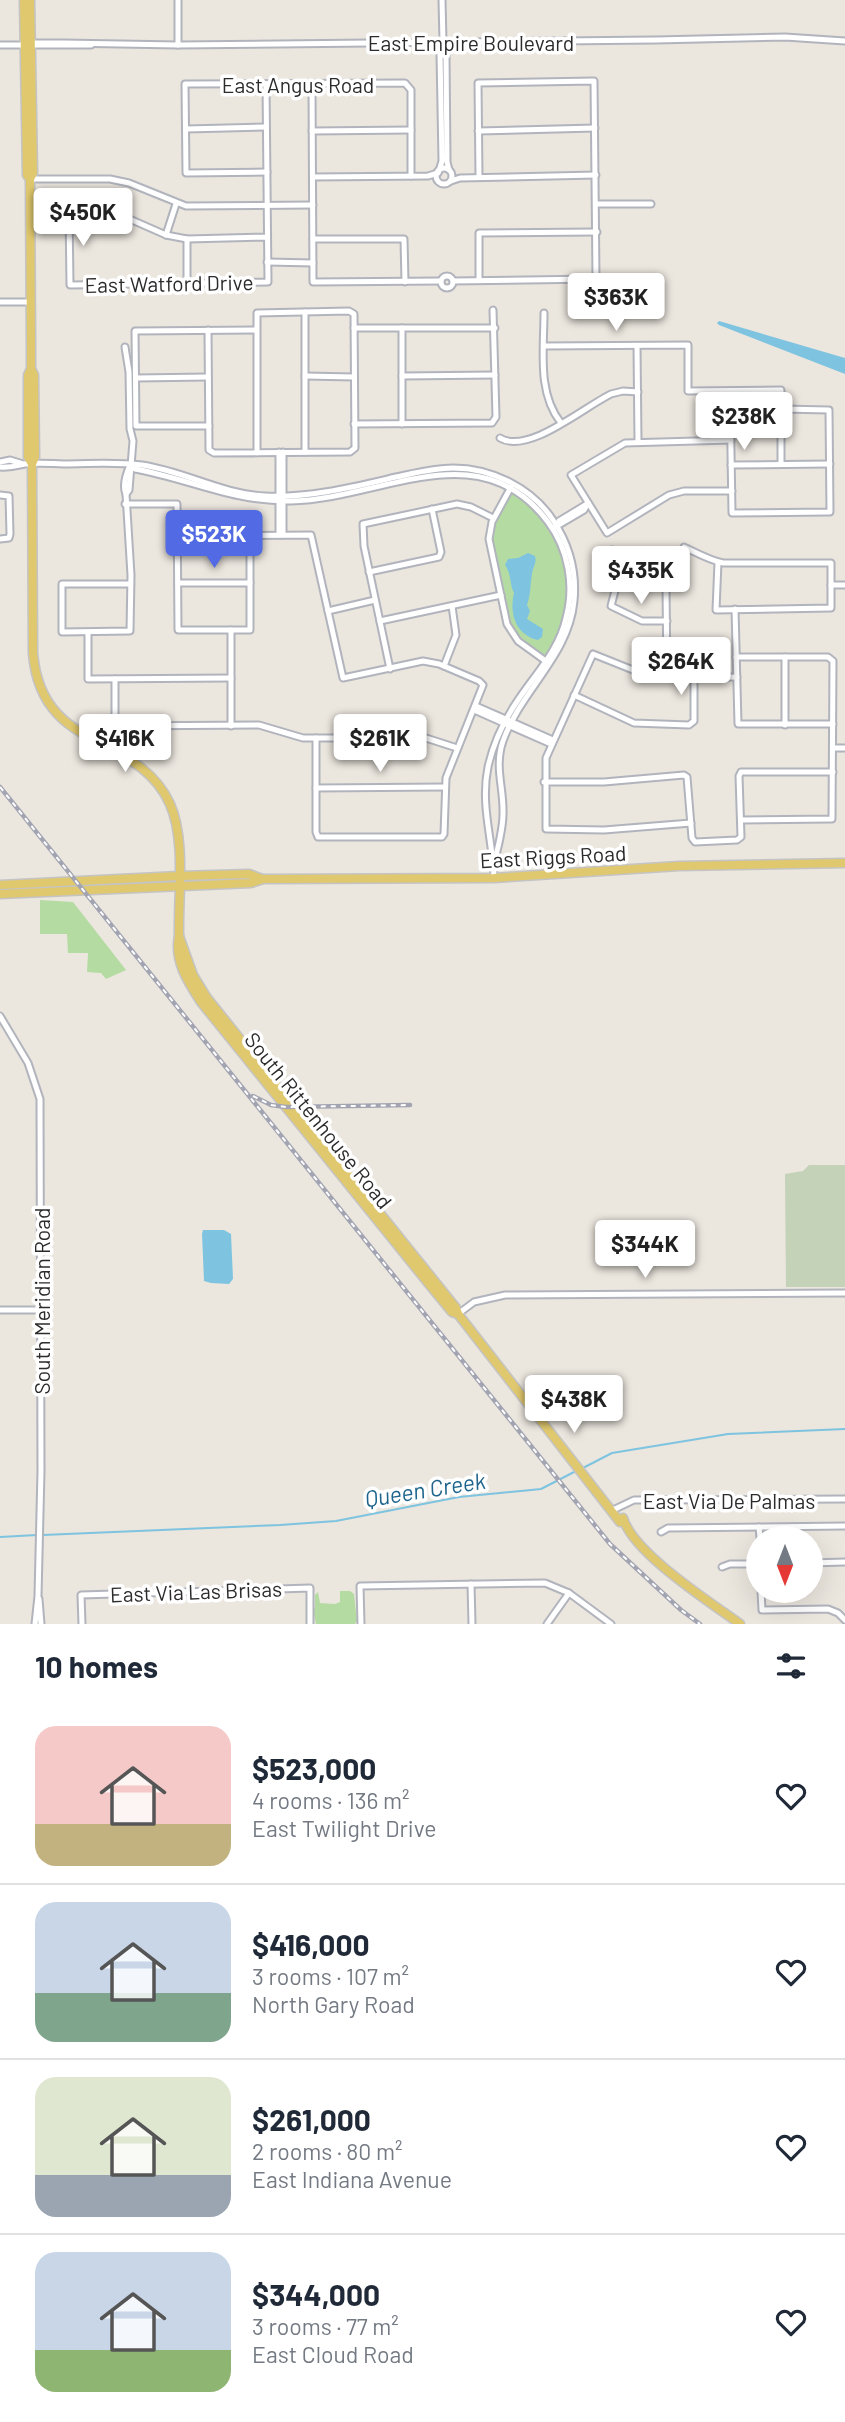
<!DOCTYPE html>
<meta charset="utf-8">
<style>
:root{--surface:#fff;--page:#f2f2f3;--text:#1f2937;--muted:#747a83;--line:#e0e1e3;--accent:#526be4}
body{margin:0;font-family:Barlow,sans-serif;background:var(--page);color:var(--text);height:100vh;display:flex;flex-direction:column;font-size:26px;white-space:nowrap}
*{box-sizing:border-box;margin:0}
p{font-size:23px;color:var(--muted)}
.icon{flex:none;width:38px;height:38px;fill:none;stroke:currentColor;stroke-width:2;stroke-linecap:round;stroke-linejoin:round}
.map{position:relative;height:1624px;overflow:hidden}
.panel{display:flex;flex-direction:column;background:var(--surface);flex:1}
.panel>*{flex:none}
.needle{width:46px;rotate:180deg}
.fabs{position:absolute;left:746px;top:1526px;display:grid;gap:14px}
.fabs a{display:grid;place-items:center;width:77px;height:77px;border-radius:50%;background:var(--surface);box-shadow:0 7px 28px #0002;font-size:35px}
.price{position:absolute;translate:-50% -60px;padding:0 16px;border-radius:7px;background:#fff;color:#222;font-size:23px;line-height:46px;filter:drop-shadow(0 2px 4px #0008)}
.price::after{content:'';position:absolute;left:50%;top:42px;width:21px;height:16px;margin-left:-10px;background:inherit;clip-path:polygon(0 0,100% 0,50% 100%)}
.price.selected{background:var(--accent);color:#fff}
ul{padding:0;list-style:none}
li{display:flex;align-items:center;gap:21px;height:175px;padding:0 35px}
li+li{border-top:2px solid var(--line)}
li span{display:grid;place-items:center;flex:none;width:196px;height:140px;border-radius:21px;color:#555}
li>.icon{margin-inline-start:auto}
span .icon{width:84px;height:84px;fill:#fffc;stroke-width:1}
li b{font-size:30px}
h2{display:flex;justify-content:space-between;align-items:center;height:84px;padding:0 35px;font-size:30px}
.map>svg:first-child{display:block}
</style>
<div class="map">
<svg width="845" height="1624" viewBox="0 0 845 1624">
<rect width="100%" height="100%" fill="#ebe6de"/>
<g fill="#b4dba2">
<path d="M 511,490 C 573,537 583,591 546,659 L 518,639 L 509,625 L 490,538 L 495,520 Z"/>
<polygon points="40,900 73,902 126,970 106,979 101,973 87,972 88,953 68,953 67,934 40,934"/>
<polygon points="340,1591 350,1591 354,1594 357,1621 355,1624 316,1624 313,1609 315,1608 315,1595 318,1592 320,1603 335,1604 340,1602"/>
</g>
<polygon fill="#c4d2b8" points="809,1165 845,1165 845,1287 786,1287 785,1174 803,1171"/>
<g fill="#7ec4e0">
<polygon points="719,321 845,358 845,374 719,325 717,323"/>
<path d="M 528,553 L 535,556 C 537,564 533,566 532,574 C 530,585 531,593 527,605 L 530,611 L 527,619 L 543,629 L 542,637 L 538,640 C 516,635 509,614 514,593 C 509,583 512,575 505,565 L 508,559 L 518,558 Z"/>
<polygon points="207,1230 224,1230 231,1234 233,1279 229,1284 211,1283 204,1281 202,1234 203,1230"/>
</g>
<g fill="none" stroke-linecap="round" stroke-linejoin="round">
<g stroke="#7ec4e0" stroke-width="2">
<polyline points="581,1469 612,1453 728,1434 845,1429"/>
<polyline points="43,1535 280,1525 336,1521 459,1497 541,1489 576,1471"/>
<polyline points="0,1537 37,1535"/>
</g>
<g stroke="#b2b4bd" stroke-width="9">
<g id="minor">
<polyline points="178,0 178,45"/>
<polyline points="442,0 443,42"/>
<polyline points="0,45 91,45"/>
<polyline points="32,45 36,43 63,43 178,45 656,40 785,37 845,41"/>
<polyline points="266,84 268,282 70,285 69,212 116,213 166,235 187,239 267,237"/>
<polyline points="312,85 313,282 441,281"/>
<polyline points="186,129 266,127"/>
<polyline points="312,131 411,130"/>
<polyline points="478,131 595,128"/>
<circle cx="444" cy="176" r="8"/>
<polyline points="439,171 442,161 440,54 443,42 446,54 447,162 449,170"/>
<polyline points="267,172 186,173 185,84 405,83 411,90 411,176"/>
<polyline points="313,177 428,176 438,173"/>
<polyline points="30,179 110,179 129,183 186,206 313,205"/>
<polyline points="451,181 460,178 596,175"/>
<polyline points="597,204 651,204"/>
<polyline points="166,235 176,204"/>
<polyline points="187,239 187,283"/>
<polyline points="313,239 404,239 405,282"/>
<polyline points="267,262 313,263"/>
<circle cx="447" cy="282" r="6"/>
<polyline points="479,280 479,233 597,232"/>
<polyline points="453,281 596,279 594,81 478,83 479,177"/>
<polyline points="0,302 31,302"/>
<polyline points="305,312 305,452"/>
<path d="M 544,313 C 544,350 537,393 561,423"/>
<polyline points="354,328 495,328"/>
<polyline points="402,328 402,424"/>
<polyline points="208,330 209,450 214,453 350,452 355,448 354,314 349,311 257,313 257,453"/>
<polyline points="544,346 688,345 688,391 781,390 781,464"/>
<polyline points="637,346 638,441"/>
<polyline points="125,347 129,372 130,429 133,441 129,490 126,494"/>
<polyline points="305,376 354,377"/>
<polyline points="402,376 495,375"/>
<polyline points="136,378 208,377"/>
<polyline points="730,391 732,513 830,512 829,410 781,409"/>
<polyline points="354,424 492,423 496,417 493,310"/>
<polyline points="209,426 136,426 135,331 255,330"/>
<path d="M 500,438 C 528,455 584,407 611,394 L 623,391 L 638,392"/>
<polyline points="731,440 625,443 571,475 607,533 669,495 684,491 732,491"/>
<polyline points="279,452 279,535"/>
<polyline points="283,452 283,535"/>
<polyline points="0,462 10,460 23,464"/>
<path d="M 130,465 L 135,469 C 190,479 232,502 291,501 C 380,500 479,430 548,522 C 568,549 575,585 566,618 C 559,650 536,673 518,700 C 505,719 493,744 488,767 C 480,805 493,841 494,878"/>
<path d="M 130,465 C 126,474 122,485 126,494 L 131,575 L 130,631 L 62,632 L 62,584 L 131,584"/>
<polyline points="731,465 830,464"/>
<path d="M 0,467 C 10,468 16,466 25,464 C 39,462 54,464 68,464 C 92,463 118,462 142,465 C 184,471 222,494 265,496 C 310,498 353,487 396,477 C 415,473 434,468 453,468 C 492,468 532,488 553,520 C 569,544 577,571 574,601 C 569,656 521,690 503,741 C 494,767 504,788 503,814 C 503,826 498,850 494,861"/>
<polyline points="511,487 492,522 489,539 507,624 518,641 547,662"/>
<polyline points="0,495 9,496 10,534 9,538 0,539"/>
<polyline points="125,504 177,504 178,630 250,630 250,535"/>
<polyline points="557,526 559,521 587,504"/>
<polyline points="555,527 584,510 588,503"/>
<polyline points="177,536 311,535 343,678 423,661 439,664 479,681 483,685 446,778 444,834 442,837 318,837 316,832 316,738"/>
<polyline points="612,550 616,554 617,583 611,606 642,621 667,621"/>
<polyline points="369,572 439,557 441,552 432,509"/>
<polyline points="178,583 250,583"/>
<polyline points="831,585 845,585"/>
<polyline points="735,609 738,724 833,724"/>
<polyline points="328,611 375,600"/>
<polyline points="380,621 501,595"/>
<polyline points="231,630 231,726"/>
<polyline points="88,632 88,679 231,678"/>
<polyline points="736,657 828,657 833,661 832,819 741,820"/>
<polyline points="785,657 785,725"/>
<polyline points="444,666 456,635 452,606"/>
<polyline points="390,669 364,546 363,524 457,504 471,507 493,518"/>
<path d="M 667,678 L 666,587 L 684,547 C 697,553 709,560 723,563 L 831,563 L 831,608 L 716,610 L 718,562"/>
<polyline points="115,679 115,726 259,725 303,738 426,738 457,748"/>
<polyline points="574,695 634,723 689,725 694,721 694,678"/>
<polyline points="476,706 553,740"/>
<polyline points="474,710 551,744"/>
<polyline points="833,748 845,748"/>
<polyline points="544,782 604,782 684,775 687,777 692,838 695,842 737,840 741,837 739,776 741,772 833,772"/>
<polyline points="316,788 445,787"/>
<polyline points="691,823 604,830 546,829 546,758 593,654 638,672 661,678 737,677"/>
<polyline points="0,1016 28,1063 40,1099 41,1471 38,1596 35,1624"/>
<polyline points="0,1310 41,1310"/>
<polyline points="458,1314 474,1302 505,1295 845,1293"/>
<polyline points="615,1509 634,1500 845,1499"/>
<polyline points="759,1527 760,1538"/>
<polyline points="661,1532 668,1528 845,1526"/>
<polyline points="810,1563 845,1562"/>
<polyline points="722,1567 730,1564 758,1564"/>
<polyline points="471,1584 472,1624"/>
<polyline points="761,1591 762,1610 828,1609 838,1613 845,1620"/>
<polyline points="39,1599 41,1624"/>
<polyline points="82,1624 81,1595 310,1588 310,1624"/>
<polyline points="361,1624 360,1586 545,1583 569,1593 611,1624"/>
<polyline points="547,1624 569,1593"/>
</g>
</g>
<g stroke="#c4c4c4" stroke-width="11">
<g id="major">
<polyline points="24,0 27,175 30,179 31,346 31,369 28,375 28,457 32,464"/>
<polyline points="30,179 33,173 30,0"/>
<path d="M 31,369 L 34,375 L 35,457 L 32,464 L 33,653 C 41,754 137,731 170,804 C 186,840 178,896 179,936 C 174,961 188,982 201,1002 L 429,1284 L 452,1312 L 458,1314"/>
<polyline points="0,885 179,876 249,874 262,879"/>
<polyline points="0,894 251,883 263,879 494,878 679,866 845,863"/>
<polyline points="179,936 193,975 207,998 456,1308 458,1314 620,1522 623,1522"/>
<path d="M 623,1518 C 633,1553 710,1602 740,1624"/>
</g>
</g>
<use href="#minor" stroke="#fff" stroke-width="5"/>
<use href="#major" stroke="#e0c86e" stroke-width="8"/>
<g stroke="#a2a4b2" stroke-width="4.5">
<g id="rail">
<polyline points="0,787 610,1544 681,1610 700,1624"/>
<polyline points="253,1096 271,1105 286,1107 410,1105"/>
</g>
</g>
<use href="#rail" stroke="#fff" stroke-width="2" stroke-dasharray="5" stroke-linecap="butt"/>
</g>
<g text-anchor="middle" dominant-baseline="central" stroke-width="7" stroke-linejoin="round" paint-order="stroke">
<g font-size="21" fill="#2b2b2b" stroke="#fff">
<text x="471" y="42">East Empire Boulevard</text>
<text x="298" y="84">East Angus Road</text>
<text transform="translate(169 283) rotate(-1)">East Watford Drive</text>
<text transform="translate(553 856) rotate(-3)">East Riggs Road</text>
<text transform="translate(319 1120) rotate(51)">South Rittenhouse Road</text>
<text transform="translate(41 1301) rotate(-90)">South Meridian Road</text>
<text x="729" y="1500">East Via De Palmas</text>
<text transform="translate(196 1591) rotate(-2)">East Via Las Brisas</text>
</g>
<g font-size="23" font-style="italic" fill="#1e648c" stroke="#fff">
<text transform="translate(425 1489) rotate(-9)">Queen Creek</text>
</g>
</g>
</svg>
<div class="fabs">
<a><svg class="needle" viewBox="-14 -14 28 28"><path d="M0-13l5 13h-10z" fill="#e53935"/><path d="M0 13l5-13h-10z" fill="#747a83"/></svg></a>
</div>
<b class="price" style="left:83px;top:248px">$450K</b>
<b class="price" style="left:616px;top:333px">$363K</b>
<b class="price" style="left:744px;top:452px">$238K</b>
<b class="price selected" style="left:214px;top:570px">$523K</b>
<b class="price" style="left:641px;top:606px">$435K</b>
<b class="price" style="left:681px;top:697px">$264K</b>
<b class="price" style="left:125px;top:774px">$416K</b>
<b class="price" style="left:380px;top:774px">$261K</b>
<b class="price" style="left:645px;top:1280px">$344K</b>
<b class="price" style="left:574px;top:1435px">$438K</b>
</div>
<section class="panel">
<h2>10 homes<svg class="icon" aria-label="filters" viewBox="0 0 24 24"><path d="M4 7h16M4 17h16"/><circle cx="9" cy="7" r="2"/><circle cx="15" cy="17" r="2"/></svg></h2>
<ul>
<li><span style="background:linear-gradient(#f6c9c9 70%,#c2b280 0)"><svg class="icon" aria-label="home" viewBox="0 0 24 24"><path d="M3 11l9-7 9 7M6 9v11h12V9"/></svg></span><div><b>$523,000</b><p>4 rooms · 136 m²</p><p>East Twilight Drive</p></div><svg class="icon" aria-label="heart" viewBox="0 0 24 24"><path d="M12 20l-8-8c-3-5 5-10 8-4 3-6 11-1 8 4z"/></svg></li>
<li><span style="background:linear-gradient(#c9d6e8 65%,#7fa58c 0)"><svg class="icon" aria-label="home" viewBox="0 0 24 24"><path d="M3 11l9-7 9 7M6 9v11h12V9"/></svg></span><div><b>$416,000</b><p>3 rooms · 107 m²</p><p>North Gary Road</p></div><svg class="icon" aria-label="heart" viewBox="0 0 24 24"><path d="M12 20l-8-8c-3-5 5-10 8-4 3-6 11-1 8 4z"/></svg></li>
<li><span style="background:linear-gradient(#dfe7d0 70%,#9aa5b1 0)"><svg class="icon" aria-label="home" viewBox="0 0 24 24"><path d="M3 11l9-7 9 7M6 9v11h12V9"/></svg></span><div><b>$261,000</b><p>2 rooms · 80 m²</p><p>East Indiana Avenue</p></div><svg class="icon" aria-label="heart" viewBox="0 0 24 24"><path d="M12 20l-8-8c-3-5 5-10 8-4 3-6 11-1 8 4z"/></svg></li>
<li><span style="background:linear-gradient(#c9d6e8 70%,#8fb573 0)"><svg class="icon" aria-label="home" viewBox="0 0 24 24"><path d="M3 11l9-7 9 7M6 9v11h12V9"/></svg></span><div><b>$344,000</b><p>3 rooms · 77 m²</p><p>East Cloud Road</p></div><svg class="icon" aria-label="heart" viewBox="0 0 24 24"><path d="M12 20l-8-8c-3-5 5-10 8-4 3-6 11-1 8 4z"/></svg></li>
</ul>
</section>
